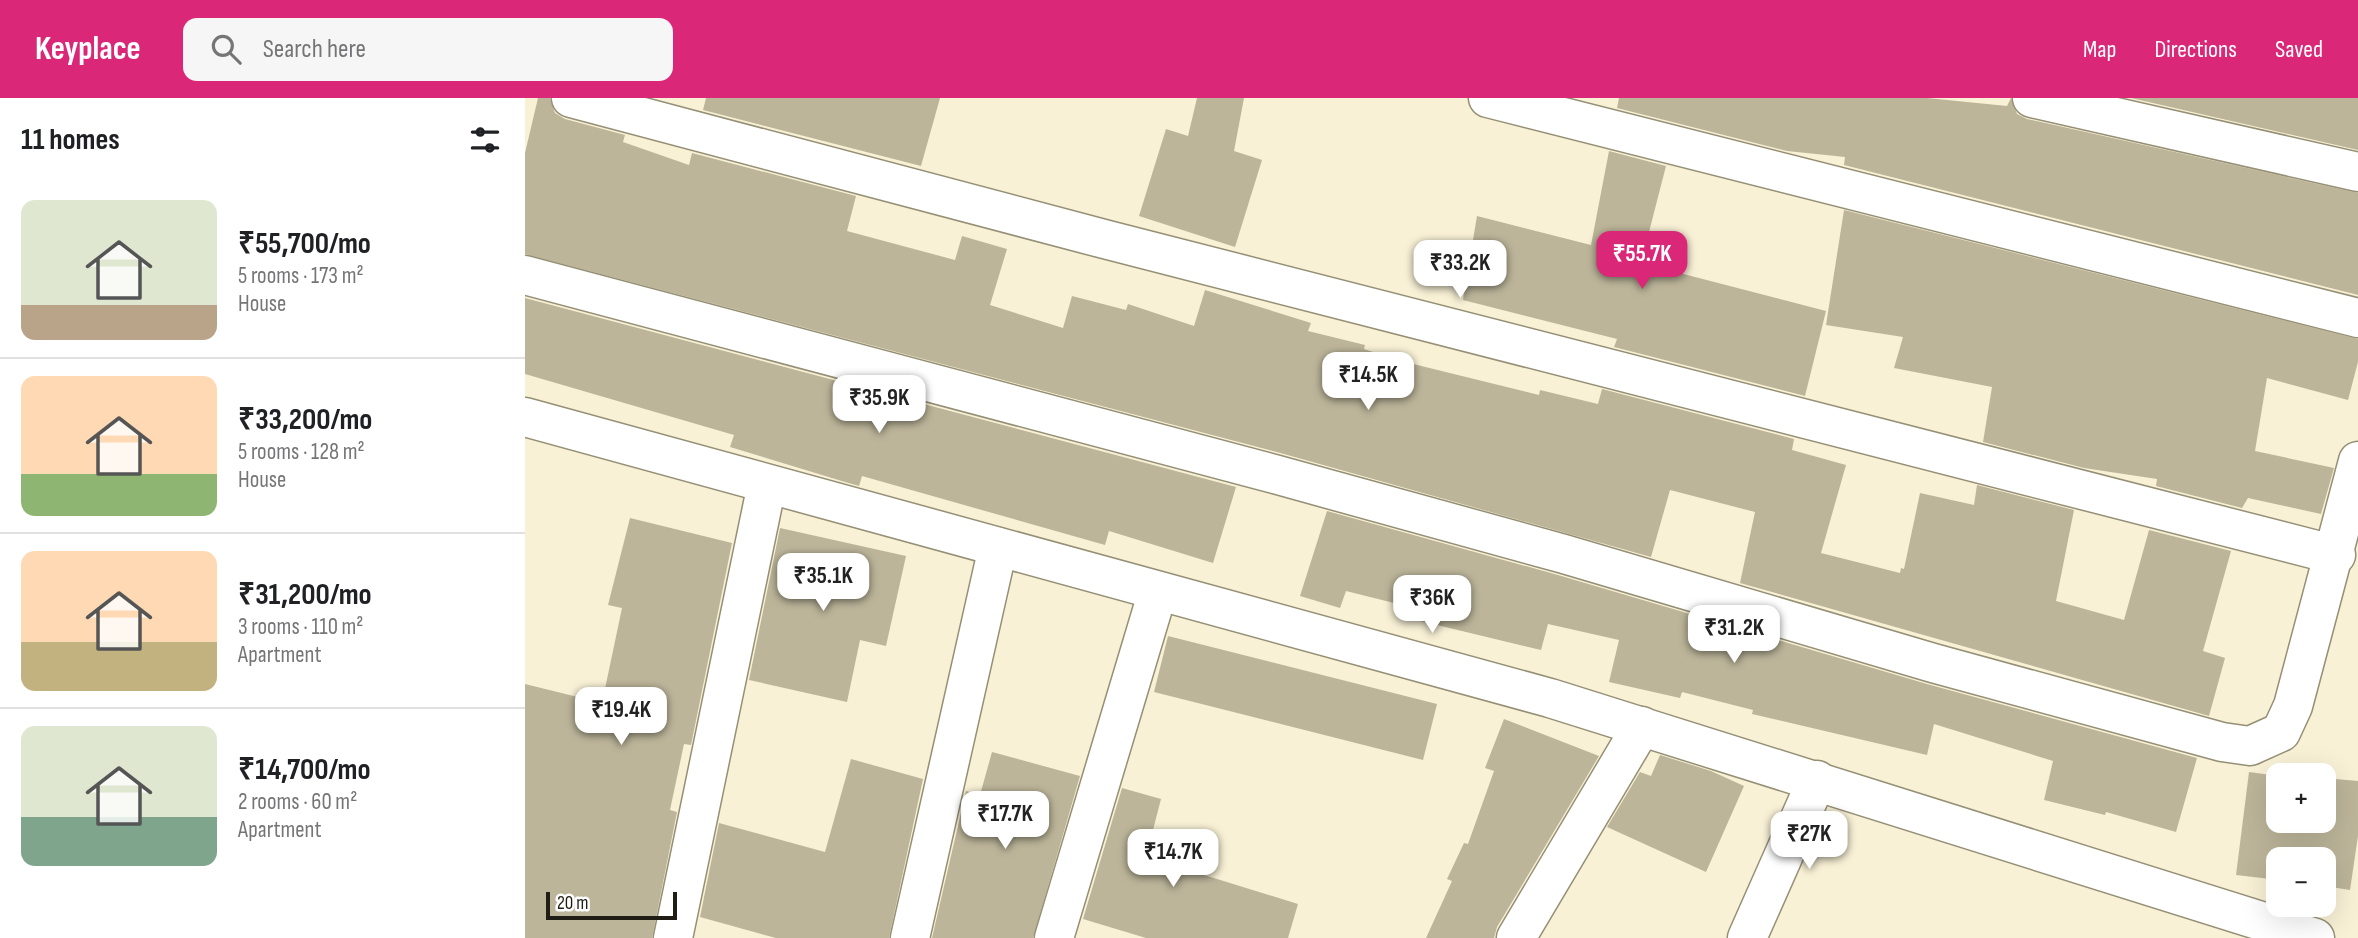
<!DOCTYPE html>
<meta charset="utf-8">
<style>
:root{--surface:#fff;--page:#f6f6f6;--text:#202124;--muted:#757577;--line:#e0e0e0;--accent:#db2777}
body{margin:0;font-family:"Sofia Sans Condensed",sans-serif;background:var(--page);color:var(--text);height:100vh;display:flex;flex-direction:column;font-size:26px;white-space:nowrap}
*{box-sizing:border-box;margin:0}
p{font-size:23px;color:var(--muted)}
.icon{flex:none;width:38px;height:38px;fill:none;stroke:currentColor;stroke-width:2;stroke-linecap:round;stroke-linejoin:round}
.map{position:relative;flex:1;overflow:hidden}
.details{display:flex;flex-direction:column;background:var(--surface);width:525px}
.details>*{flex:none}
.controls{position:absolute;left:1741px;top:665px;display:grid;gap:14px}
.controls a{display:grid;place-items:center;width:70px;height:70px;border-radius:14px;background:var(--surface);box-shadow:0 7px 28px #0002;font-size:35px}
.scale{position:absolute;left:21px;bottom:18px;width:131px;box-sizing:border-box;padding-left:7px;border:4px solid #201e14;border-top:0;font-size:19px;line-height:24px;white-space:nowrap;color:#201e14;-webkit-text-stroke:5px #fff;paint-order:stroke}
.price{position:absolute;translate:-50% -60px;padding:0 16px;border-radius:14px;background:#fff;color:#222;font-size:23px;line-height:46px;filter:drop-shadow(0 2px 4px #0008)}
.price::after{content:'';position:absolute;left:50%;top:42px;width:21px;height:16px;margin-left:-10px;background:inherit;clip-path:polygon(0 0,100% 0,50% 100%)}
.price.selected{background:var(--accent);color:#fff}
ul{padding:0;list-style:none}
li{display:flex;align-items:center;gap:21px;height:175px;padding:0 21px}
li+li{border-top:2px solid var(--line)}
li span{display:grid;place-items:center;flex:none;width:196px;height:140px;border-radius:14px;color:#555}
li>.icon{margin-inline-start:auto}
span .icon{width:84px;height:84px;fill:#fffc;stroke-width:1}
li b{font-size:30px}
h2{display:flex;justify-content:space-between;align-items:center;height:84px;padding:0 21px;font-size:30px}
header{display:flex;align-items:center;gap:42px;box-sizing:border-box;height:98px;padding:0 35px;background:var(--accent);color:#fff}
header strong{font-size:33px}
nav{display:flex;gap:38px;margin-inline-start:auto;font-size:24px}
.search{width:490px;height:63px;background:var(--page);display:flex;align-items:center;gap:18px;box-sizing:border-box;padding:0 24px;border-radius:14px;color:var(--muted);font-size:26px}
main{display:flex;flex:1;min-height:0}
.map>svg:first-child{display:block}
</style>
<header>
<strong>Keyplace</strong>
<div class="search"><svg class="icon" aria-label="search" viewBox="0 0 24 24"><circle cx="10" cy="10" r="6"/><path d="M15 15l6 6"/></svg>Search here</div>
<nav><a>Map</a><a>Directions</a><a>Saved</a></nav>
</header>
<main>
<section class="details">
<h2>11 homes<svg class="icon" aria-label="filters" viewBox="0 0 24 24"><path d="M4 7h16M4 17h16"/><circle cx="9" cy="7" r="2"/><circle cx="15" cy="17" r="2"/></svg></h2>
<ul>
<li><span style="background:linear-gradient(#dfe7d0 75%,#b9a48a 0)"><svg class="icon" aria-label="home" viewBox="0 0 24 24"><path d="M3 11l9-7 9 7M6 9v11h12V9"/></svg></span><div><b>₹55,700/mo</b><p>5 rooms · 173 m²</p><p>House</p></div></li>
<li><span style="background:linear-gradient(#ffd9b3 70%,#8fb573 0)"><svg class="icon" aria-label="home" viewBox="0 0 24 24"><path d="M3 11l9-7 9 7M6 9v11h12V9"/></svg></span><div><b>₹33,200/mo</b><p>5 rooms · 128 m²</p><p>House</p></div></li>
<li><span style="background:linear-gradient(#ffd9b3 65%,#c2b280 0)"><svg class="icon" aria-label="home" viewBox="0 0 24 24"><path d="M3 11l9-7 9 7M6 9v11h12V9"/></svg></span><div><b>₹31,200/mo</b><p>3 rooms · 110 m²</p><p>Apartment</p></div></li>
<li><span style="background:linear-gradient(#dfe7d0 65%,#7fa58c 0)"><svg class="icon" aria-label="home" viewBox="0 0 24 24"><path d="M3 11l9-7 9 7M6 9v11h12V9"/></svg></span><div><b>₹14,700/mo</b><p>2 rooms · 60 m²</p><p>Apartment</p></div></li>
</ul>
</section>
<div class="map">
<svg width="1833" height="840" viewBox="0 0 1833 840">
<rect width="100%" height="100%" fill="#f8f1d6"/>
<g fill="#bcb59a">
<polygon points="13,0 25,0 30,15 40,21 100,37 98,44 164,67 167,55 331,98 322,133 430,162 437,138 482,151 465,207 538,230 547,198 601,212 603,206 669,228 680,192 786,225 783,233 840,247 839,251 876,263 1014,297 1015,292 1073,306 1077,291 1269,341 1267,352 1321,367 1296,455 1375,475 1376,470 1379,471 1395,395 1449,407 1452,387 1549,412 1531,503 1599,522 1624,432 1706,453 1678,553 1700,560 1684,618 1215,485 1230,414 1145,392 1126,459 759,356 0,156 0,55"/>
<polygon points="181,0 415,0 396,68 178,12"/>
<polygon points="672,0 719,0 709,53 737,62 710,149 614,118 641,31 663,38"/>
<polygon points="1094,0 1402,0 1482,8 1486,0 1492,16 1502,21 1833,95 1833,197 1319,67 1320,59 1262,53 1092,10"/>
<polygon points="1606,0 1833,0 1833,52"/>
<polygon points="1084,53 1141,68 1116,165 1301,213 1280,298 1089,249 1092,241 938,202 952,118 1066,147"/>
<polygon points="1319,112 1833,241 1833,264 1823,302 1742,280 1730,353 1809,370 1796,416 1723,400 1717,410 1631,388 1632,381 1559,370 1458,344 1467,289 1369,270 1378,239 1301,227"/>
<polygon points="0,200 711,389 688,465 584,433 580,447 337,378 334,388 320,384 205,349 209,337 0,276"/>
<polygon points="802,413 1033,477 1402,586 1672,660 1651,734 1581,714 1580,717 1519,702 1528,663 1409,626 1402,657 1227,616 1228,612 1157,594 1155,600 1084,584 1094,542 1023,526 1016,552 883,520 885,509 821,493 815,510 775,498"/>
<polygon points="105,420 207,445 166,647 159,646 145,712 152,714 127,840 0,840 0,586 77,605 97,510 83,507"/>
<polygon points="255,430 381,458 361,548 335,542 322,604 224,582"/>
<polygon points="643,538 912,606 898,662 629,594"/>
<polygon points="979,621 1074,658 972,829 969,840 901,840 927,783 922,781 939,745 943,746 969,673 960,670"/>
<polygon points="467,654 555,678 508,840 407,840 441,693 455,697"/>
<polygon points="1135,657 1186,673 1219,688 1181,774 1082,729 1115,674 1126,678"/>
<polygon points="326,661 398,681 364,840 251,840 175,819 194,725 300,754"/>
<polygon points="1724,674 1754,678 1754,723 1799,723 1799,680 1833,683 1833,738 1825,792 1799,788 1799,761 1754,761 1754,782 1711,777"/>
<polygon points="597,690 636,701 621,759 773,806 763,840 621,840 558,821"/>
</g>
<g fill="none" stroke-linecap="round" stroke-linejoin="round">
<g stroke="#958f75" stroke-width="41">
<g id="minor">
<polyline points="46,0 583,142 1811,457"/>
<polyline points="963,0 1833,220"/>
<polyline points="1507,0 1833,74"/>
<polyline points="0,177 753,377 1039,456 1408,565 1697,644 1725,648 1756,634 1768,608 1833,363"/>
<polyline points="0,319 1025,600 1790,840"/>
<polyline points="148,840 242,386"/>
<polyline points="385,840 473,449"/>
<polyline points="529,840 633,493"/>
<polyline points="991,840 1117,628"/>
<polyline points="1222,840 1292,682"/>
</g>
</g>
<use href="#minor" stroke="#fff" stroke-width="38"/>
</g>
</svg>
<div class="controls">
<a>+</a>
<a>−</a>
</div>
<div class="scale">20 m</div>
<b class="price selected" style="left:1117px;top:193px">₹55.7K</b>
<b class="price" style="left:935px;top:202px">₹33.2K</b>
<b class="price" style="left:843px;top:314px">₹14.5K</b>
<b class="price" style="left:354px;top:337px">₹35.9K</b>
<b class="price" style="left:298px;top:515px">₹35.1K</b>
<b class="price" style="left:907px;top:537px">₹36K</b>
<b class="price" style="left:1209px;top:567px">₹31.2K</b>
<b class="price" style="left:96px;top:649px">₹19.4K</b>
<b class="price" style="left:480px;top:753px">₹17.7K</b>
<b class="price" style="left:1284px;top:773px">₹27K</b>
<b class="price" style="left:648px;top:791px">₹14.7K</b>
</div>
</main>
